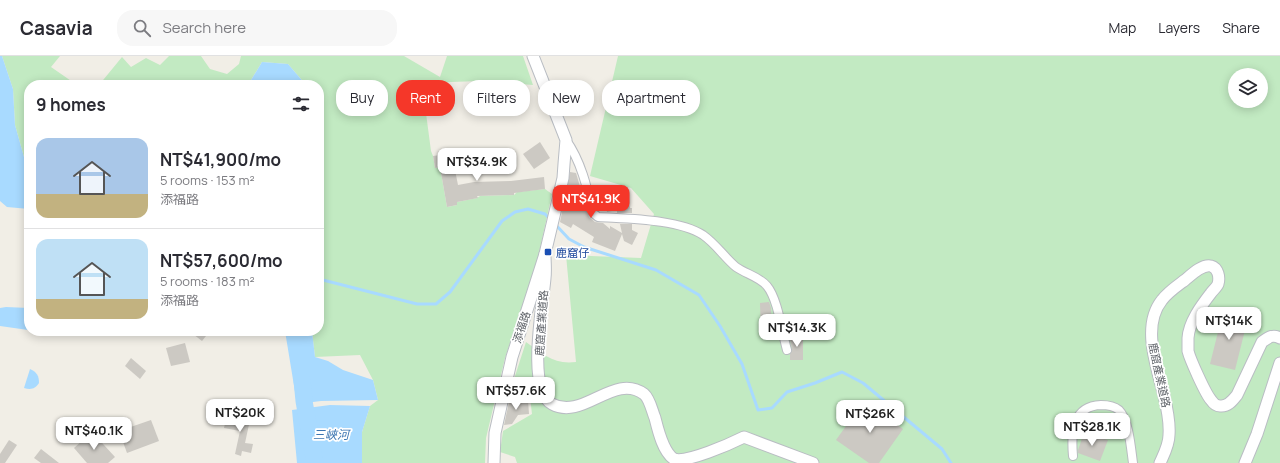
<!DOCTYPE html>
<meta charset="utf-8">
<style>
:root{--surface:#fff;--page:#f7f7f7;--text:#2b2b33;--muted:#7c7c81;--line:#e1e1e2;--accent:#f53729}
body{margin:0;font-family:Manrope,"Noto Sans TC",sans-serif;background:var(--page);color:var(--text);height:100vh;display:flex;flex-direction:column;font-size:15px;white-space:nowrap}
*{box-sizing:border-box;margin:0}
p{font-size:13px;color:var(--muted)}
.icon{flex:none;width:22px;height:22px;fill:none;stroke:currentColor;stroke-width:2;stroke-linecap:round;stroke-linejoin:round}
.map{position:relative;flex:1;overflow:hidden}
.sheet{position:absolute;left:24px;top:24px;width:300px;height:256px;display:flex;flex-direction:column;background:var(--surface);border-radius:16px;box-shadow:0 2px 10px #0003}
.sheet>*{flex:none}
.hud{position:absolute;left:336px;top:24px;width:380px;height:36px;display:flex;gap:8px}
.tools{position:absolute;left:1228px;top:12px;display:grid;gap:8px}
.tools a{display:grid;place-items:center;width:40px;height:40px;border-radius:50%;background:var(--surface);box-shadow:0 2px 10px #0003;font-size:20px}
.price{position:absolute;translate:-50% -34px;padding:0 9px;border-radius:8px;background:#fff;color:#222;font-size:13px;line-height:26px;filter:drop-shadow(0 1px 2px #0008)}
.price::after{content:'';position:absolute;left:50%;top:24px;width:12px;height:9px;margin-left:-6px;background:inherit;clip-path:polygon(0 0,100% 0,50% 100%)}
.price.active{background:var(--accent);color:#fff}
ul{padding:0;list-style:none}
li{display:flex;align-items:center;gap:12px;height:100px;padding:0 12px}
li+li{border-top:1px solid var(--line)}
li span{display:grid;place-items:center;flex:none;width:112px;height:80px;border-radius:12px;color:#555}
li>.icon{margin-inline-start:auto}
span .icon{width:48px;height:48px;fill:#fffc;stroke-width:1}
li b{font-size:17px}
h2{display:flex;justify-content:space-between;align-items:center;height:48px;padding:0 12px;font-size:17px}
.tag{padding:0 14px;border-radius:16px;background:var(--surface);box-shadow:0 2px 10px #0003;font-size:14px;line-height:36px}
.tag.active{background:var(--accent);color:#fff}
header{display:flex;align-items:center;gap:24px;box-sizing:border-box;height:56px;padding:0 20px;background:var(--surface);border-bottom:1px solid var(--line)}
header strong{font-size:19px}
nav{display:flex;gap:22px;margin-inline-start:auto;font-size:14px}
.search{width:280px;height:36px;background:var(--page);display:flex;align-items:center;gap:10px;box-sizing:border-box;padding:0 14px;border-radius:16px;color:var(--muted);font-size:15px}
.map>svg:first-child{display:block}
</style>
<header>
<strong>Casavia</strong>
<div class="search"><svg class="icon" aria-label="search" viewBox="0 0 24 24"><circle cx="10" cy="10" r="6"/><path d="M15 15l6 6"/></svg>Search here</div>
<nav><a>Map</a><a>Layers</a><a>Share</a></nav>
</header>
<div class="map">
<svg width="1280" height="407" viewBox="0 0 1280 407">
<rect width="100%" height="100%" fill="#f1eee6"/>
<g fill="#c2eac2" fill-rule="evenodd">
<polygon points="2,0 60,0 51,11 77,29 29,29 29,113 27,112 15,69 13,33"/>
<polygon points="169,0 201,0 210,13 227,18 239,8 241,0 404,0 440,21 447,0 523,0 533,29 480,25 422,27 431,95 433,100 435,112 440,111 447,151 457,149 457,146 477,142 480,140 514,139 517,136 545,133 552,138 537,206 505,302 486,382 485,407 362,407 362,376 370,350 378,344 373,324 360,299 315,301 312,275 319,275 319,29 306,29 288,8 262,6 248,29 99,29 122,1 131,11 146,2 160,9"/>
<path d="M 618,0 L 1280,0 L 1280,407 L 517,407 L 515,401 L 500,396 L 503,375 L 532,358 L 530,341 L 510,344 L 515,320 L 526,286 C 543,298 554,309 576,306 L 566,199 L 641,202 L 654,158 L 631,132 L 590,120 ZM 1235,19 L 1261,19 L 1261,45 L 1235,45 Z"/>
</g>
<g fill="#a8daff">
<polygon points="0,0 2,0 13,33 15,69 27,112 29,113 29,153 7,151 0,145"/>
<polygon points="262,6 288,8 306,29 248,29"/>
<polygon points="6,251 29,252 28,274 0,270 0,252"/>
<polygon points="285,275 312,275 315,301 328,305 343,314 373,324 378,344 321,345 297,348"/>
<path d="M 30,313 C 37,316 39,320 39,327 C 35,333 31,334 24,332 Z"/>
<polygon points="330,349 370,350 362,376 362,407 297,407 292,354"/>
</g>
<g fill="none" stroke-linecap="round" stroke-linejoin="round">
<g stroke="#a8daff" stroke-width="3">
<polyline points="555,168 569,183 584,191 656,214 699,239 720,270 742,308 758,354 772,352 787,336 815,327 842,316 863,327 942,393 951,407"/>
<polyline points="319,223 417,248 436,248 450,236 502,165 515,156 528,153 545,158 550,163"/>
</g>
<polyline stroke="#a8daff" stroke-width="17" points="302,324 304,345 315,407"/>
</g>
<g fill="#ccc9c3">
<polygon points="540,86 550,102 534,113 523,98"/>
<polygon points="470,95 472,107 454,109 458,129 474,126 511,125 544,121 545,133 514,137 514,139 477,140 478,142 457,146 457,149 447,151 440,111 435,112 433,100"/>
<polygon points="570,116 576,117 589,161 595,166 603,167 610,173 610,170 622,177 620,168 632,168 632,174 638,177 632,189 624,185 622,178 615,195 592,186 594,181 573,168 571,172 560,166"/>
<polygon points="625,133 630,152 632,152 632,157 617,157 617,154 607,156 603,138"/>
<polygon points="769,246 771,252 772,282 761,282 760,247"/>
<polygon points="1223,256 1248,262 1235,314 1210,308"/>
<polygon points="189,275 210,275 202,285"/>
<polygon points="789,280 803,280 803,304 790,304 790,298 792,293"/>
<polygon points="185,287 190,306 171,310 166,292"/>
<polygon points="131,302 146,315 140,323 125,310"/>
<polygon points="528,344 529,358 518,359 512,368 504,369 509,346"/>
<polygon points="864,345 903,373 879,407 869,407 836,384"/>
<polygon points="227,359 250,364 245,387 253,388 251,397 242,395 241,400 235,398 240,375 224,372"/>
<polygon points="151,364 159,385 127,397 119,375"/>
<polygon points="92,376 115,401 108,407 87,407 74,392"/>
<polygon points="1084,377 1108,384 1100,405 1078,397 1078,394"/>
<polygon points="9,384 17,389 5,407 0,407 0,398"/>
<polygon points="41,393 59,407 41,407 34,402"/>
</g>
<g fill="none" stroke-linecap="round" stroke-linejoin="round">
<g stroke="#b9bcc1" stroke-width="10">
<g id="street">
<path d="M 566,84 C 581,105 587,131 593,157 L 598,161 C 628,163 678,163 703,179 C 716,188 724,201 736,211 C 746,218 760,221 767,230 C 778,243 782,277 787,294"/>
<path d="M 1073,400 C 1071,377 1072,350 1101,349 C 1107,349 1114,350 1119,354 C 1129,364 1131,393 1133,407"/>
</g>
</g>
<g stroke="#b9bdc3" stroke-width="13">
<g id="secondary">
<path d="M 545,198 C 545,206 546,214 545,222 C 543,248 526,334 552,348 C 583,365 614,316 644,338 C 650,343 652,355 655,362 C 658,374 663,396 674,403 C 687,407 730,388 744,381 L 813,407"/>
<polyline points="494,407 495,377 512,301 545,198 563,122 564,108 566,84 533,0"/>
<path d="M 1160,407 C 1164,398 1169,389 1169,379 C 1170,366 1167,352 1164,340 C 1157,311 1141,270 1162,244 C 1168,236 1177,230 1185,224 C 1191,219 1202,208 1211,210 C 1218,212 1220,221 1218,228 C 1217,231 1213,234 1211,237 C 1201,250 1189,266 1188,282 C 1188,286 1188,291 1188,295 C 1190,303 1205,337 1211,344 C 1213,347 1216,350 1220,350 C 1228,351 1233,344 1237,339 L 1262,286 C 1269,281 1273,278 1280,282"/>
<polyline points="1245,407 1257,378 1280,307"/>
</g>
</g>
<use href="#street" stroke="#fff" stroke-width="8"/>
<use href="#secondary" stroke="#fff" stroke-width="11"/>
</g>
<rect fill="#1a4fb4" stroke="#fff" stroke-width="1.5" x="544" y="192" width="8" height="8" rx="2"/>
<g text-anchor="middle" dominant-baseline="central" stroke-width="3.5" stroke-linejoin="round" paint-order="stroke">
<g font-size="11" fill="#164399" stroke="#fff" text-anchor="start">
<text x="556" y="196">鹿窟仔</text>
</g>
<g font-size="11" fill="#5e6268" stroke="#fff">
<text transform="translate(541 267) rotate(-86)">鹿窟產業道路</text>
<text transform="translate(521 271) rotate(-72)">添福路</text>
<text transform="translate(1160 319) rotate(78)">鹿窟產業道路</text>
</g>
<g font-size="12" font-style="italic" fill="#3a74b0" stroke="#fff">
<text x="331" y="378">三峽河</text>
</g>
</g>
</svg>
<div class="tools">
<a><svg class="icon" aria-label="layers" viewBox="0 0 24 24"><path d="M12 4l9 5-9 5-9-5zM3 14l9 5 9-5"/></svg></a>
</div>
<b class="price" style="left:477px;top:126px">NT$34.9K</b>
<b class="price active" style="left:591px;top:163px">NT$41.9K</b>
<b class="price" style="left:1229px;top:285px">NT$14K</b>
<b class="price" style="left:797px;top:292px">NT$14.3K</b>
<b class="price" style="left:516px;top:355px">NT$57.6K</b>
<b class="price" style="left:240px;top:377px">NT$20K</b>
<b class="price" style="left:870px;top:378px">NT$26K</b>
<b class="price" style="left:1092px;top:391px">NT$28.1K</b>
<b class="price" style="left:94px;top:395px">NT$40.1K</b>
<div class="hud">
<a class="tag">Buy</a>
<a class="tag active">Rent</a>
<a class="tag">Filters</a>
<a class="tag">New</a>
<a class="tag">Apartment</a>
</div>
<section class="sheet">
<h2>9 homes<svg class="icon" aria-label="filters" viewBox="0 0 24 24"><path d="M4 7h16M4 17h16"/><circle cx="9" cy="7" r="2"/><circle cx="15" cy="17" r="2"/></svg></h2>
<ul>
<li><span style="background:linear-gradient(#a9c7e8 70%,#c2b280 0)"><svg class="icon" aria-label="home" viewBox="0 0 24 24"><path d="M3 11l9-7 9 7M6 9v11h12V9"/></svg></span><div><b>NT$41,900/mo</b><p>5 rooms · 153 m²</p><p>添福路</p></div></li>
<li><span style="background:linear-gradient(#bfe0f5 75%,#c2b280 0)"><svg class="icon" aria-label="home" viewBox="0 0 24 24"><path d="M3 11l9-7 9 7M6 9v11h12V9"/></svg></span><div><b>NT$57,600/mo</b><p>5 rooms · 183 m²</p><p>添福路</p></div></li>
</ul>
</section>
</div>
